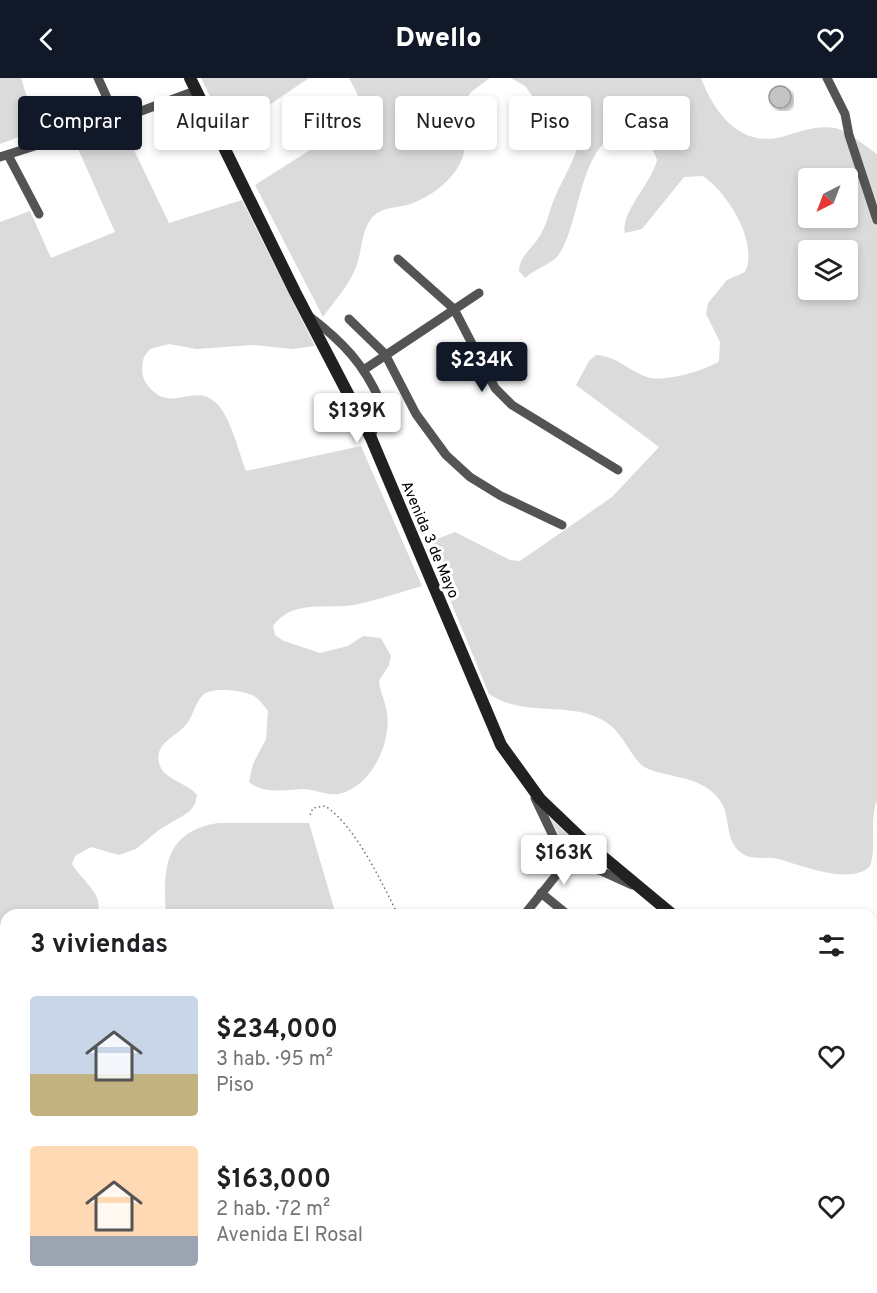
<!DOCTYPE html>
<html lang="es">
<meta charset="utf-8">
<style>
:root{--surface:#fff;--page:#f2f2f2;--text:#202124;--muted:#757577;--accent:#111827}
body{margin:0;font-family:Overpass,sans-serif;background:var(--page);color:var(--text);height:100vh;display:flex;flex-direction:column;font-size:22px;white-space:nowrap}
*{box-sizing:border-box;margin:0}
p{font-size:20px;color:var(--muted)}
.icon{flex:none;width:33px;height:33px;fill:none;stroke:currentColor;stroke-width:2;stroke-linecap:round;stroke-linejoin:round}
.map{position:relative;flex:1;overflow:hidden}
.details{position:absolute;left:0px;top:831px;width:878px;height:384px;display:flex;flex-direction:column;background:var(--surface);border-radius:18px 18px 0 0;box-shadow:0 3px 9px #0003}
.details>*{flex:none}
.hud{position:absolute;left:18px;top:18px;width:842px;height:54px;display:flex;gap:12px}
.needle{width:39px;rotate:222deg}
.fabs{position:absolute;left:798px;top:90px;display:grid;gap:12px}
.fabs a{display:grid;place-items:center;width:60px;height:60px;border-radius:6px;background:var(--surface);box-shadow:0 3px 9px #0003;font-size:30px}
.price{position:absolute;translate:-50% -51px;padding:0 14px;border-radius:6px;background:#fff;color:#222;font-size:20px;line-height:39px;filter:drop-shadow(0 2px 3px #0008)}
.price::after{content:'';position:absolute;left:50%;top:36px;width:18px;height:14px;margin-left:-9px;background:inherit;clip-path:polygon(0 0,100% 0,50% 100%)}
.price.on{background:var(--accent);color:#fff}
ul{padding:0;list-style:none}
li{display:flex;align-items:center;gap:18px;height:150px;padding:0 30px}
li span{display:grid;place-items:center;flex:none;width:168px;height:120px;border-radius:6px;color:#555}
li>.icon{margin-inline-start:auto}
span .icon{width:72px;height:72px;fill:#fffc;stroke-width:1}
li b{font-size:26px}
h2{display:flex;justify-content:space-between;align-items:center;height:72px;padding:0 30px;font-size:26px}
.tag{padding:0 21px;border-radius:6px;background:var(--surface);box-shadow:0 3px 9px #0003;font-size:21px;line-height:54px}
.tag.on{background:var(--accent);color:#fff}
header{display:flex;justify-content:space-between;align-items:center;height:78px;padding:0 30px;background:var(--accent);color:#fff;font-size:27px;font-weight:800}
.map>svg:first-child{display:block}
</style>
<header><svg class="icon" aria-label="back" viewBox="0 0 24 24"><path d="M15 5l-7 7 7 7"/></svg>Dwello<svg class="icon" aria-label="heart" viewBox="0 0 24 24"><path d="M12 20l-8-8c-3-5 5-10 8-4 3-6 11-1 8 4z"/></svg></header>
<div class="map">
<svg width="877" height="1215" viewBox="0 0 877 1215">
<defs>
<filter id="shadow"><feDropShadow dx="3" dy="3" stdDeviation="1.5" flood-color="#0004"/></filter>
</defs>
<rect width="100%" height="100%" fill="#fff"/>
<g fill="#dbdbdb" fill-rule="evenodd">
<polygon points="0,0 21,0 26,16 45,49 0,66"/>
<polygon points="201,0 309,0 228,55"/>
<path d="M 349,0 L 490,0 L 471,14 L 460,30 C 459,44 467,56 465,70 C 461,96 436,116 413,125 C 399,131 382,127 371,141 C 361,154 362,174 356,189 C 349,208 335,222 323,239 L 255,107 L 362,39 L 365,31 Z"/>
<path d="M 511,0 L 701,0 C 715,37 742,71 785,58 C 801,53 818,47 835,50 C 846,52 867,69 877,76 L 877,723 C 869,742 877,770 870,788 C 850,809 797,785 774,780 C 764,779 752,782 743,776 C 723,763 732,741 721,724 C 703,696 667,701 644,689 C 633,682 624,658 610,647 C 575,620 528,642 489,616 L 429,471 L 437,461 L 455,454 L 510,482 L 520,483 L 612,419 L 659,369 L 576,307 L 589,283 L 596,277 C 617,278 629,293 647,299 C 662,305 708,292 719,283 L 720,264 L 706,236 L 708,225 L 727,202 L 745,194 C 759,165 728,115 703,98 L 684,99 L 642,151 L 625,155 C 620,135 651,106 657,82 C 653,69 645,62 632,59 C 578,46 582,153 556,180 C 551,185 534,192 525,200 L 519,193 C 520,176 535,169 542,154 C 547,145 549,134 553,124 C 559,106 591,58 577,42 C 570,33 552,33 542,31 L 525,8 ZM 808,100 L 848,100 L 848,140 L 808,140 ZM 808,172 L 848,172 L 848,212 L 808,212 Z"/>
<path d="M 123,49 L 169,145 L 242,122 L 315,268 L 292,271 L 253,267 L 196,271 L 169,266 L 150,271 L 144,279 C 141,290 141,300 149,309 C 172,336 193,304 216,325 C 230,337 239,375 246,393 L 361,368 L 422,508 C 401,514 380,521 359,526 C 330,533 294,519 273,548 L 275,557 L 284,563 L 320,575 L 348,568 L 363,558 L 381,560 L 391,578 L 389,587 L 379,603 C 380,613 384,620 386,630 C 394,661 372,709 339,716 C 328,718 314,711 302,711 C 285,712 263,716 249,704 L 253,686 L 266,661 L 268,633 C 263,627 259,620 252,617 C 241,612 211,609 203,617 C 194,626 193,640 184,649 C 173,660 155,666 159,685 C 163,702 187,704 197,717 L 195,726 L 189,734 L 159,752 L 136,771 L 119,777 L 91,769 L 75,778 L 72,786 C 81,802 107,818 96,837 L 6,837 L 6,1209 L 287,1209 L 291,1215 L 0,1215 L 0,144 L 30,133 L 51,180 L 115,154 L 75,64 Z"/>
<polygon points="550,740 576,764 568,774"/>
<path d="M 218,745 L 309,745 L 336,837 L 166,837 C 163,792 163,754 218,745 Z"/>
<polygon points="586,772 606,790 577,783"/>
<polygon points="317,1209 538,1209 544,1215 318,1215"/>
<polygon points="581,1209 626,1209 628,1215 583,1215"/>
</g>
<circle fill="#c4c4c4" stroke="#989898" stroke-width="1.5" filter="url(#shadow)" cx="780" cy="19" r="11"/>
<g fill="none" stroke-linecap="round" stroke-linejoin="round">
<g stroke="#767676" stroke-width="1.5" stroke-dasharray="1.5 3" stroke-linecap="butt">
<path d="M 310,737 L 313,730 L 325,728 C 355,747 382,805 398,837"/>
<polyline points="872,1103 877,1101"/>
<polyline points="544,1209 552,1215"/>
<polyline points="699,1209 706,1215"/>
<polyline points="479,1215 481,1209"/>
</g>
<g stroke="#545454" stroke-width="9">
<polyline points="98,0 117,42"/>
<polyline points="827,0 845,36 849,57 877,142"/>
<polyline points="8,77 39,136"/>
<polyline points="0,79 117,42 195,13"/>
<polyline points="398,181 454,231 495,310 512,327 618,392"/>
<path d="M 309,238 C 343,264 364,286 381,325 L 371,360"/>
<polyline points="349,241 385,276 416,336 446,377 470,399 501,418 562,447"/>
<polyline points="365,291 479,215"/>
<polyline points="535,720 566,785 599,792 632,807"/>
<polyline points="541,815 568,837"/>
<polyline points="524,837 584,763"/>
<polyline points="728,1209 730,1215"/>
<polyline points="796,1209 798,1215"/>
<polyline points="862,1209 863,1215"/>
</g>
<g stroke="#212121" stroke-width="12">
<polyline points="190,0 295,214 371,360 501,667 540,721 584,763 673,837"/>
<polyline points="872,1038 877,1047"/>
</g>
</g>
<g text-anchor="middle" dominant-baseline="central" stroke-width="6" stroke-linejoin="round" paint-order="stroke">
<g font-size="15" fill="#000" stroke="#fff">
<text transform="translate(429 462) rotate(67)">Avenida 3 de Mayo</text>
</g>
</g>
</svg>
<div class="fabs">
<a><svg class="needle" viewBox="-14 -14 28 28"><path d="M0-13l5 13h-10z" fill="#e53935"/><path d="M0 13l5-13h-10z" fill="#757577"/></svg></a>
<a><svg class="icon" aria-label="layers" viewBox="0 0 24 24"><path d="M12 4l9 5-9 5-9-5zM3 14l9 5 9-5"/></svg></a>
</div>
<b class="price on" style="left:482px;top:315px">$234K</b>
<b class="price" style="left:357px;top:366px">$139K</b>
<b class="price" style="left:564px;top:808px">$163K</b>
<div class="hud">
<a class="tag on">Comprar</a>
<a class="tag">Alquilar</a>
<a class="tag">Filtros</a>
<a class="tag">Nuevo</a>
<a class="tag">Piso</a>
<a class="tag">Casa</a>
</div>
<section class="details">
<h2>3 viviendas<svg class="icon" aria-label="filters" viewBox="0 0 24 24"><path d="M4 7h16M4 17h16"/><circle cx="9" cy="7" r="2"/><circle cx="15" cy="17" r="2"/></svg></h2>
<ul>
<li><span style="background:linear-gradient(#c9d6e8 65%,#c2b280 0)"><svg class="icon" aria-label="home" viewBox="0 0 24 24"><path d="M3 11l9-7 9 7M6 9v11h12V9"/></svg></span><div><b>$234,000</b><p>3 hab. · 95 m²</p><p>Piso</p></div><svg class="icon" aria-label="heart" viewBox="0 0 24 24"><path d="M12 20l-8-8c-3-5 5-10 8-4 3-6 11-1 8 4z"/></svg></li>
<li><span style="background:linear-gradient(#ffd9b3 75%,#9aa5b1 0)"><svg class="icon" aria-label="home" viewBox="0 0 24 24"><path d="M3 11l9-7 9 7M6 9v11h12V9"/></svg></span><div><b>$163,000</b><p>2 hab. · 72 m²</p><p>Avenida El Rosal</p></div><svg class="icon" aria-label="heart" viewBox="0 0 24 24"><path d="M12 20l-8-8c-3-5 5-10 8-4 3-6 11-1 8 4z"/></svg></li>
</ul>
</section>
</div>
